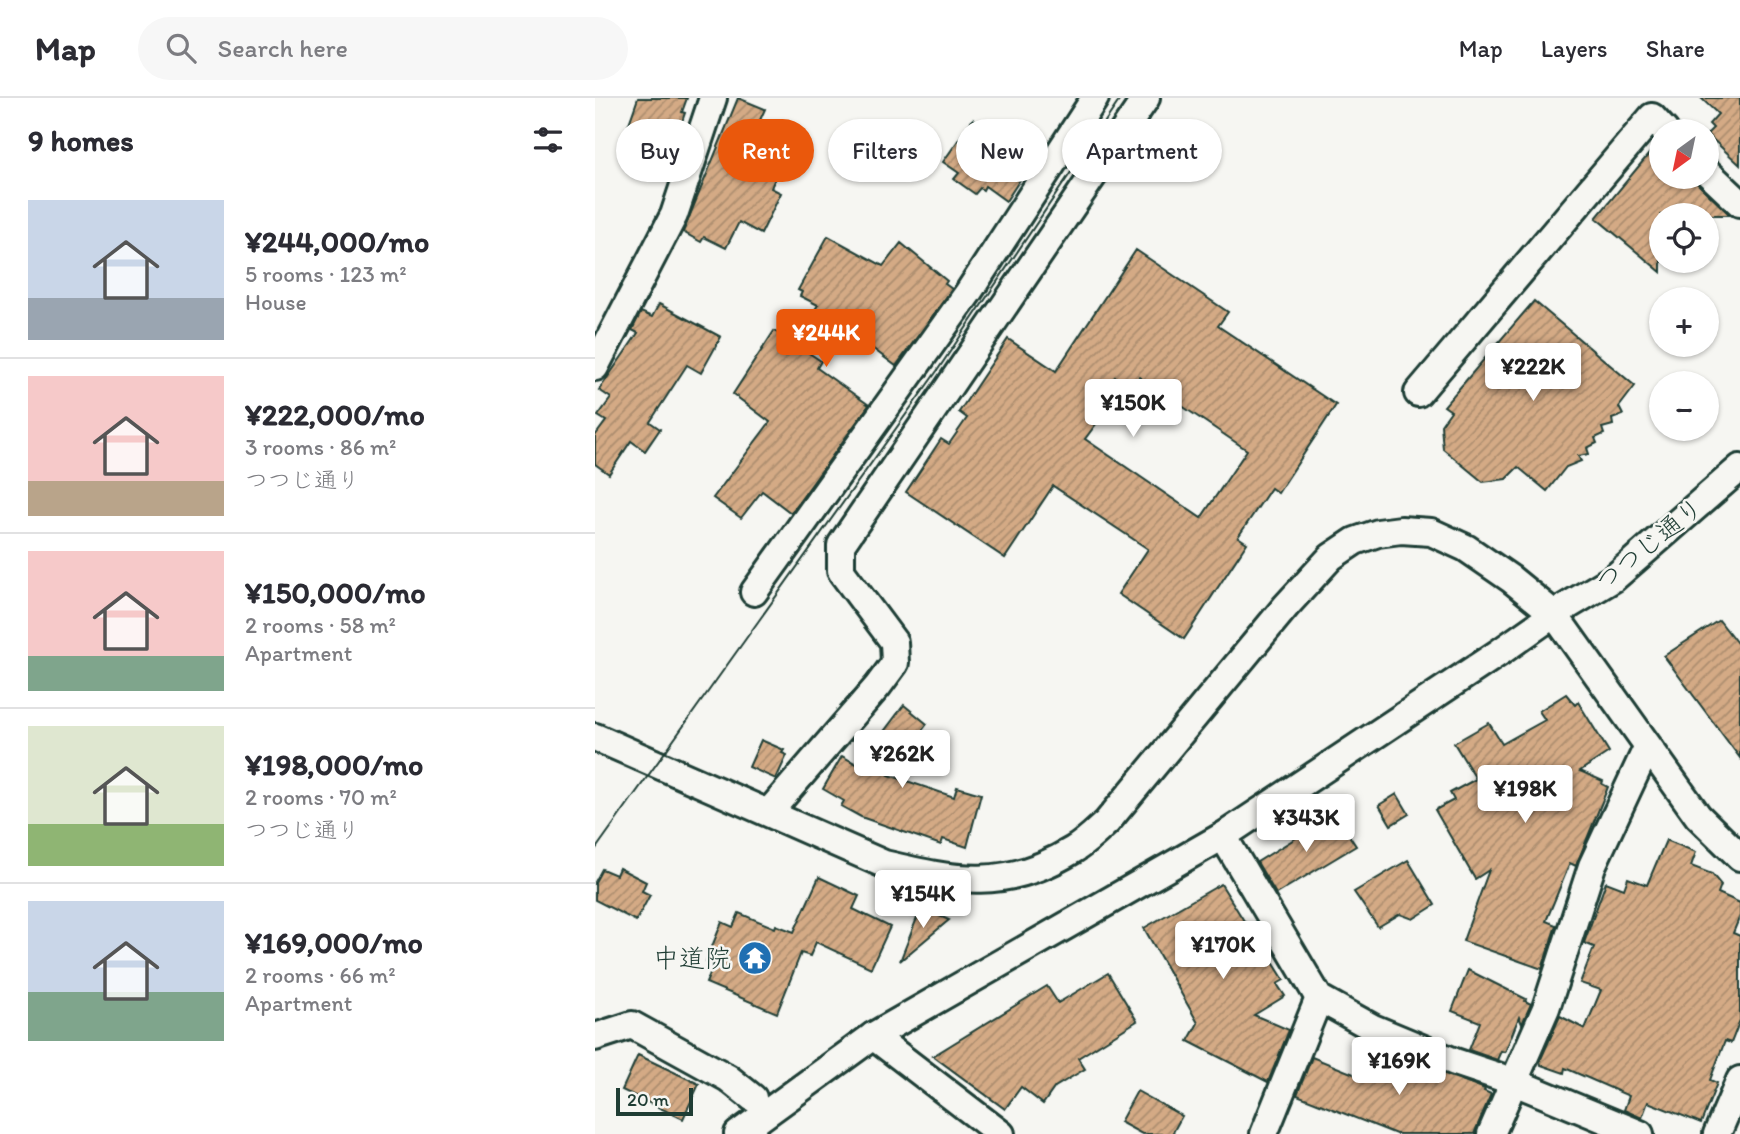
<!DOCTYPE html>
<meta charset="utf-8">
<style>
:root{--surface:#fff;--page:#f7f7f7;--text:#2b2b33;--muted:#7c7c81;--line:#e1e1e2;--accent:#ea580c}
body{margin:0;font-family:Itim,"Klee One",sans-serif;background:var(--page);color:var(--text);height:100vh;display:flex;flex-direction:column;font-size:26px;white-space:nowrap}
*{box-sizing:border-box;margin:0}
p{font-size:23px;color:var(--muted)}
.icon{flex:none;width:38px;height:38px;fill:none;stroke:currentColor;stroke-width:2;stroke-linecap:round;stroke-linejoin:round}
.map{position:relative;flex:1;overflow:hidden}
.panel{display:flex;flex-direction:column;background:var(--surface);width:595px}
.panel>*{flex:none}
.guide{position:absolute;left:21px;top:21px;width:665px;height:63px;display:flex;gap:14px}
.needle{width:46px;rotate:213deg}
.buttons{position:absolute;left:1054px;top:21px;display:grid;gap:14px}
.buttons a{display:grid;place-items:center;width:70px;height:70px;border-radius:50%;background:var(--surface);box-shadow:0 2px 5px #0004;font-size:35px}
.scale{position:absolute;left:21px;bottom:18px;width:77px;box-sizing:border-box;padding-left:7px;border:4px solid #1f3d34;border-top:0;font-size:19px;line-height:24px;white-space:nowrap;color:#1f3d34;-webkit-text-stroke:5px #f6f6f2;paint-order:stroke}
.price{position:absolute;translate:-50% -60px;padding:0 16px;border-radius:7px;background:#fff;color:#222;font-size:23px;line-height:46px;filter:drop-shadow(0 2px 4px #0008)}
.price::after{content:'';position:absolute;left:50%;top:42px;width:21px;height:16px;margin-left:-10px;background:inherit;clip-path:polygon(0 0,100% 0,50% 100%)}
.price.active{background:var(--accent);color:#fff}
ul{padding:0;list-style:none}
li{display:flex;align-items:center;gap:21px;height:175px;padding:0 28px}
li+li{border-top:2px solid var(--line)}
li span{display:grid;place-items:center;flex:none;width:196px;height:140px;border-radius:0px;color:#555}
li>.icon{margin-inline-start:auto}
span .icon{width:84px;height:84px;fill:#fffc;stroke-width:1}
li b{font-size:30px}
h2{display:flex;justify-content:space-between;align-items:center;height:84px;padding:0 28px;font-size:30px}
.chip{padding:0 24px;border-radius:32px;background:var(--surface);box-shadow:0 2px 5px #0004;font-size:24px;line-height:63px}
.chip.active{background:var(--accent);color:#fff}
header{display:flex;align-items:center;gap:42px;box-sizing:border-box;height:98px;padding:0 35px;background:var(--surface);border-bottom:2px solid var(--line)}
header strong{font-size:33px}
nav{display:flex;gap:38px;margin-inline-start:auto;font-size:24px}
.search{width:490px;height:63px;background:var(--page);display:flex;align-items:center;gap:18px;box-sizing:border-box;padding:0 24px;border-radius:38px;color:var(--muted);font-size:26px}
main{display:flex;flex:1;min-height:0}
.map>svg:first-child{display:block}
</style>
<header>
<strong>Map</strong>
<div class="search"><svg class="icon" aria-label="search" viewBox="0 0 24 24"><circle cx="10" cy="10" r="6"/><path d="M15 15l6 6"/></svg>Search here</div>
<nav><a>Map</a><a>Layers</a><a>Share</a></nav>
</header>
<main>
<section class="panel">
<h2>9 homes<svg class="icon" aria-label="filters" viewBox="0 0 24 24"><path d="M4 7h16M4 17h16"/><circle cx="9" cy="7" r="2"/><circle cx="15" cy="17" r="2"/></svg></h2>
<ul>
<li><span style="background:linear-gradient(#c9d6e8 70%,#9aa5b1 0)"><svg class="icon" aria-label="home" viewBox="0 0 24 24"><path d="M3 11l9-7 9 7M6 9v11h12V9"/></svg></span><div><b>¥244,000/mo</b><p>5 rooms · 123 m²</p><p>House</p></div></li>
<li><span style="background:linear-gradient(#f6c9c9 75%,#b9a48a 0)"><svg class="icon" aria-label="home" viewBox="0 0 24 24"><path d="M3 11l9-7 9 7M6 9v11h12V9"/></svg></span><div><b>¥222,000/mo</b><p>3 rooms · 86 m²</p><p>つつじ通り</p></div></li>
<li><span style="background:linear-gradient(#f6c9c9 75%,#7fa58c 0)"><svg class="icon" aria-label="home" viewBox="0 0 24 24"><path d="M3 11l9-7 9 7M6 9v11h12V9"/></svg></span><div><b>¥150,000/mo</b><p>2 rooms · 58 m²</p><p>Apartment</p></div></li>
<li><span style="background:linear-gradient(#dfe7d0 70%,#8fb573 0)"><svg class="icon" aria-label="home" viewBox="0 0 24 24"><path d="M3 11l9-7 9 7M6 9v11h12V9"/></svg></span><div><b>¥198,000/mo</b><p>2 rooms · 70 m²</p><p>つつじ通り</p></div></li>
<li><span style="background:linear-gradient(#c9d6e8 65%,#7fa58c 0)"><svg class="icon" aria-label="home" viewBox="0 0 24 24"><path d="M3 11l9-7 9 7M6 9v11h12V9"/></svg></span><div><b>¥169,000/mo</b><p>2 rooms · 66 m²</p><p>Apartment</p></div></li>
</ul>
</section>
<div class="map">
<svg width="1145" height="1036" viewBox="0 0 1145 1036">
<defs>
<pattern id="building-hatch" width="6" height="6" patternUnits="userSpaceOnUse" patternTransform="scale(1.75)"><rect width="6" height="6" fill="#d4aa85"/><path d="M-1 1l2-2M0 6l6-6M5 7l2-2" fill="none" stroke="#ab8c6e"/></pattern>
</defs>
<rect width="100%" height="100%" fill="#f6f6f2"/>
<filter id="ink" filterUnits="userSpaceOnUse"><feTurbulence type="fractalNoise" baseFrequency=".0143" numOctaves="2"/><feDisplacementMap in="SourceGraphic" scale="14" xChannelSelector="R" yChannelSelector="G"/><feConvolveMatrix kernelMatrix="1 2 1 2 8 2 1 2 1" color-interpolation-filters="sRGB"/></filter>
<g filter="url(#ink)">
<g fill="url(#building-hatch)" stroke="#1f3d34" stroke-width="2" fill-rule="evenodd">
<polygon points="43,0 92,0 87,14 90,15 75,58 29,40"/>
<polygon points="143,0 170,11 165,22 198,37 176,90 186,95 166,136 144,124 131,150 109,139 106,144 88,134"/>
<polygon points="1106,0 1145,0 1145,67 1112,36 1118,30 1114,26 1123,16"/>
<polygon points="378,21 392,30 395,26 415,39 412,43 415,45 406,58 430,74 411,103 390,88 388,92 385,90 380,96 359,81 364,75 348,64"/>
<polygon points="1062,46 1066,48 1066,79 1096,79 1135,117 1066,117 1066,174 1001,120"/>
<polygon points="233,138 288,168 306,145 352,183 350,186 357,191 301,268 269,244 271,241 232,219 234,220 214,255 226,263 222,270 274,307 196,415 167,393 146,420 118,400 175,324 138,296 179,233 198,244 223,207 205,198 207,194 203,192"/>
<path d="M 541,152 L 633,214 L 623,228 L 741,307 L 683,395 L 676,390 L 643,439 L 652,445 L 589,541 L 523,496 L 553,451 L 458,388 L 410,460 L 311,394 L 346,341 L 354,346 L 372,320 L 364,314 L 413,241 L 461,273 ZM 520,279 L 536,290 L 544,279 L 652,352 L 606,420 L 490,341 L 501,326 L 492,320 Z"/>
<polygon points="939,203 1040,288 1024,309 1028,317 1017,321 1018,327 1007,330 1009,336 1000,340 1002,345 992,350 994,356 983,358 986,363 971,369 952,393 923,369 911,381 888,384 848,351 846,327 856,313 849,308"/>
<polygon points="64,206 126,239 106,275 92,267 55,324 65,331 50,353 36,343 14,376 0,366 0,338 11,323 3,318 16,300 4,292 43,235 37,232 46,214 57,219"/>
<polygon points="1124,522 1145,549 1145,660 1069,558"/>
<polygon points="971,596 980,607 983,604 1014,654 985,673 1008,683 1007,686 1013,689 981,768 975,765 951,823 961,827 947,871 868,843 894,772 880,781 840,712 859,702 855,695 881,681 859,645 894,625 907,646 950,622 944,613"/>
<polygon points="309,607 332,626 294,677 359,699 362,689 386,696 372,749 348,741 346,747 266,719 246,708 249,703 228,691 247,658 267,669 278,648"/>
<polygon points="166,642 189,652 187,655 192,657 181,681 154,669"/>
<polygon points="802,696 814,716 796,727 784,707"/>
<polygon points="740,716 761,748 681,796 662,764"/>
<polygon points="1071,742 1101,754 1096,768 1117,776 1126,787 1123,795 1145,805 1145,818 1138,835 1145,838 1145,922 1136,945 1130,943 1115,982 1122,985 1106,1025 1053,1004 1047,1020 1029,1012 1034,998 970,970 969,975 946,967 945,963 965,918 990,931 1006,892 985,885 999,849 989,845 1011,784 1029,791 1033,780 1052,787"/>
<polygon points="813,762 840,807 818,821 805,816 783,829 759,794"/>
<polygon points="24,770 51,784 47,793 55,797 41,823 0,802 0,784 7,771 21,777"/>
<polygon points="224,779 264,798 258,811 295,829 276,870 221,844 215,858 206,855 182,915 111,885 119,866 111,863 127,824 138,829 144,815 180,830 181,827 199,834"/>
<polygon points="626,786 674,863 676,861 689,882 682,886 690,898 659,917 694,932 673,984 593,943 603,925 549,830"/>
<polygon points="326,810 354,822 305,863"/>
<polygon points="873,872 931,901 930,903 936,906 927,926 924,919 910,954 906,953 902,962 874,952 885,924 857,913"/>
<polygon points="513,875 542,923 483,960 490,971 460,989 448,1006 426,989 410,1011 338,958 452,888 463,905"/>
<polygon points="795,954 890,991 889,993 896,996 879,1036 801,1036 702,997 717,959 776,983 788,955 794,957"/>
<polygon points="43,957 104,986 88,1021 27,992"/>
<polygon points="542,993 587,1018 577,1036 547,1036 525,1024"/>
</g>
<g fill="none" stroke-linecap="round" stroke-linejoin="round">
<g stroke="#1f3d34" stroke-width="32">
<g id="minor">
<polyline points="1111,73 1145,105"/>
<polyline points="0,269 79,117 118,0"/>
<polyline points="823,295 1057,19 1070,33"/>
<polyline points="159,494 373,195 500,0"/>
<path d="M 0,639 L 289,766 C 361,783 411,793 478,752 C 490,745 501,734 512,724 L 691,508 L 736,459 L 760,443 L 783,435 L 806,432 L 836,434 L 871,450 L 916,481 L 959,516 L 1103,718 L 1145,759"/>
<polyline points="174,714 283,588 300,565 299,544 246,473 246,447 551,0"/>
<polyline points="628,738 724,900 778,930 860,964 917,983 1045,1036"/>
<polyline points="278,938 406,1036"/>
<polyline points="0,939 37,927 133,980 158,1000"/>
<polyline points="143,1036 278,938 628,738 905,554 959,516 1019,480 1145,370"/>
<polyline points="669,1036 724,900"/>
<polyline points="896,1036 951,910 997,768 1052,650"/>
<polyline points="1122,1036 1145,982"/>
</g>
</g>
<use href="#minor" stroke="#f6f6f2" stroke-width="26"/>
<polyline stroke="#1f3d34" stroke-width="2" points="0,752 342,273 526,0"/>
</g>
</g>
<defs>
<g id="temple-disc" transform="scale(1.75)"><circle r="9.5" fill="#1f6fb2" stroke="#f6f6f2"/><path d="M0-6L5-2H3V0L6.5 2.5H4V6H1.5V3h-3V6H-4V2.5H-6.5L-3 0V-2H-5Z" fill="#fff"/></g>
</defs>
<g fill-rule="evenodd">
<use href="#temple-disc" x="160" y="860"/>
</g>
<g text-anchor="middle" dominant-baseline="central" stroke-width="5" stroke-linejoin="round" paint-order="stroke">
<g font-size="26" fill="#1f3d34" stroke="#f6f6f2">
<text transform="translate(1054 446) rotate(-39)">つつじ通り</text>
</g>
<g font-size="26" fill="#1f3d34" stroke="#f6f6f2" text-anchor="end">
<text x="136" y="860">中道院</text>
</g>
</g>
</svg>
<div class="buttons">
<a><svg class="needle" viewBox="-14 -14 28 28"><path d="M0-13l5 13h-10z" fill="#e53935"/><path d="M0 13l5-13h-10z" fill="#7c7c81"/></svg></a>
<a><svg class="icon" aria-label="locate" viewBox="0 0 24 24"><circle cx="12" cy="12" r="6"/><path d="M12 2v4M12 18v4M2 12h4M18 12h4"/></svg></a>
<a>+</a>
<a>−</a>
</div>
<div class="scale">20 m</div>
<b class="price active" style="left:231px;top:271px">¥244K</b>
<b class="price" style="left:938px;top:305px">¥222K</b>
<b class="price" style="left:538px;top:341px">¥150K</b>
<b class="price" style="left:307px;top:692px">¥262K</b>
<b class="price" style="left:930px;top:727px">¥198K</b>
<b class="price" style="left:711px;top:756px">¥343K</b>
<b class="price" style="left:328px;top:832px">¥154K</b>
<b class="price" style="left:628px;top:883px">¥170K</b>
<b class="price" style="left:804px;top:999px">¥169K</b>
<div class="guide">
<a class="chip">Buy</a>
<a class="chip active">Rent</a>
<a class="chip">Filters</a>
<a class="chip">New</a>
<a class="chip">Apartment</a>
</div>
</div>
</main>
